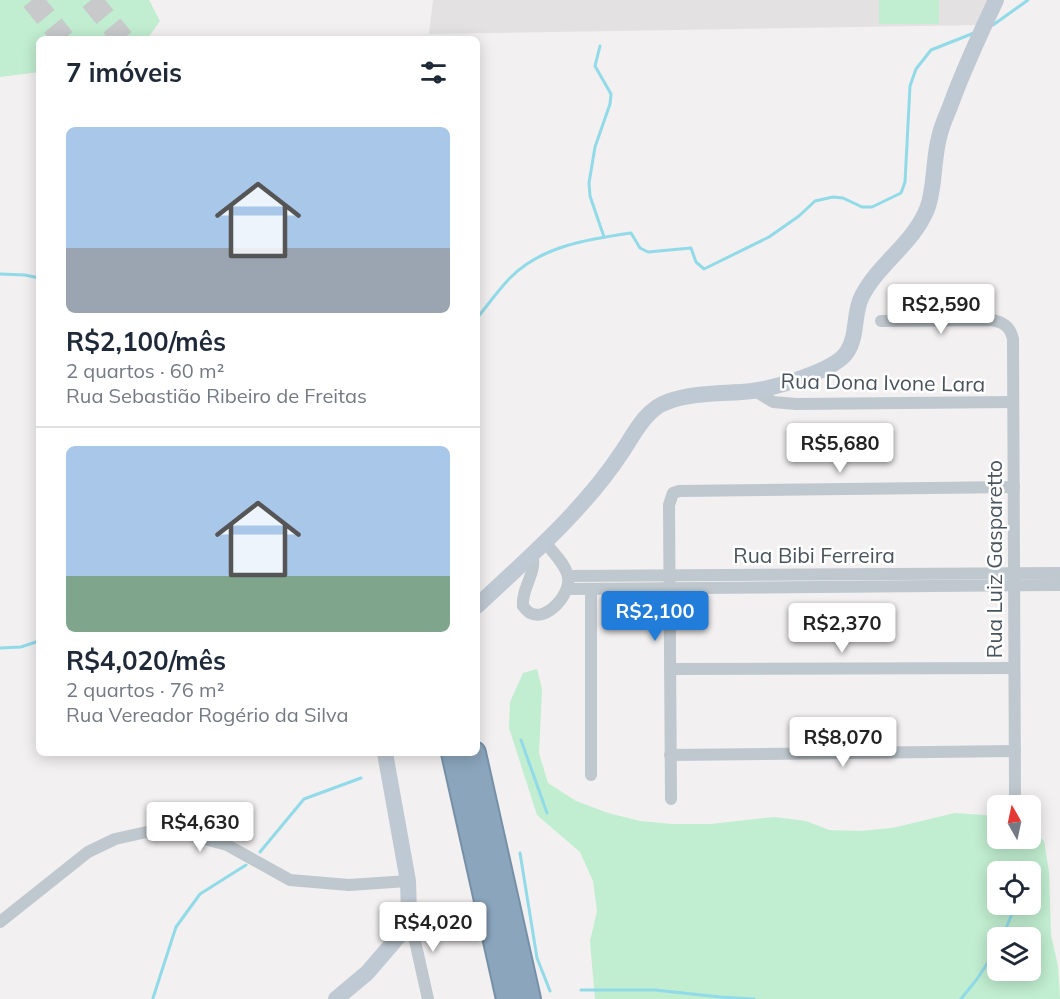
<!DOCTYPE html>
<html lang="pt">
<meta charset="utf-8">
<style>
:root{--surface:#fff;--page:#f6f6f7;--text:#1f2937;--muted:#747a83;--line:#e0e1e3;--accent:#227dda}
body{margin:0;font-family:Mulish,sans-serif;background:var(--page);color:var(--text);height:100vh;display:flex;flex-direction:column;font-size:22px;white-space:nowrap}
*{box-sizing:border-box;margin:0}
p{font-size:20px;color:var(--muted)}
.icon{flex:none;width:33px;height:33px;fill:none;stroke:currentColor;stroke-width:2;stroke-linecap:round;stroke-linejoin:round}
.map{position:relative;flex:1;overflow:hidden}
.sheet{position:absolute;left:36px;top:36px;width:444px;height:720px;display:flex;flex-direction:column;background:var(--surface);border-radius:9px;box-shadow:0 3px 15px #0003}
.sheet>*{flex:none}
.needle{width:39px;rotate:351deg}
.fabs{position:absolute;left:987px;top:795px;display:grid;gap:12px}
.fabs a{display:grid;place-items:center;width:54px;height:54px;border-radius:9px;background:var(--surface);box-shadow:0 3px 15px #0003;font-size:30px}
.price{position:absolute;translate:-50% -51px;padding:0 14px;border-radius:6px;background:#fff;color:#222;font-size:20px;line-height:39px;filter:drop-shadow(0 2px 3px #0008)}
.price::after{content:'';position:absolute;left:50%;top:36px;width:18px;height:14px;margin-left:-9px;background:inherit;clip-path:polygon(0 0,100% 0,50% 100%)}
.price.active{background:var(--accent);color:#fff}
ul{padding:0;list-style:none}
li{display:grid;align-content:center;gap:12px;height:318px;padding:0 30px}
li+li{border-top:2px solid var(--line)}
li span{display:grid;place-items:center;height:186px;border-radius:9px;color:#555}
li>.icon{margin-inline-start:auto}
span .icon{width:108px;height:108px;fill:#fffc;stroke-width:1}
li b{font-size:26px}
h2{display:flex;justify-content:space-between;align-items:center;height:72px;padding:0 30px;font-size:26px}
.map>svg:first-child{display:block}
</style>
<div class="map">
<svg width="1060" height="999" viewBox="0 0 1060 999">
<rect width="100%" height="100%" fill="#f2f0f0"/>
<polygon fill="#e3e1e2" points="433,0 993,0 981,25 429,34"/>
<g fill="#c1edd0" fill-rule="evenodd">
<polygon points="0,0 149,0 160,21 147,39 39,39 39,72 0,77"/>
<rect x="879" y="0" width="60" height="24"/>
<path d="M 537,669 L 542,689 L 539,753 L 548,783 L 576,801 L 608,813 L 640,821 L 672,824 L 711,824 L 774,817 L 806,821 L 829,830 L 860,831 L 892,828 L 955,813 L 997,816 L 998,838 L 1030,838 L 1031,828 L 1044,841 L 1049,872 L 1051,935 L 1058,966 L 1060,999 L 595,999 L 590,941 L 597,911 L 593,881 L 580,852 L 537,815 L 509,728 L 510,702 L 523,673 ZM 998,872 L 1030,872 L 1030,904 L 998,904 ZM 998,938 L 1030,938 L 1030,970 L 998,970 Z"/>
</g>
<g fill="none" stroke-linecap="round" stroke-linejoin="round">
<g stroke="#91dae8" stroke-width="3">
<polyline points="993,25 1028,0"/>
<polyline points="600,46 595,66 611,94 610,104 595,147 589,183 590,196 604,237"/>
<polyline points="0,274 25,275 39,278"/>
<path d="M 477,318 C 488,305 498,290 510,278 C 541,246 589,239 631,233 L 640,248 L 648,252 L 691,248 L 696,262 L 704,269 L 769,237 L 799,216 L 815,201 L 833,197 L 843,198 L 862,207 L 872,207 L 901,193 L 905,182 L 910,86 L 916,69 L 931,50 L 974,33"/>
<polyline points="0,648 21,647 39,641"/>
<polyline points="521,740 547,813"/>
<polyline points="260,852 304,799 361,778"/>
<polyline points="520,853 537,958 550,991"/>
<polyline points="1002,938 1016,904"/>
<polyline points="581,990 655,990 720,997 754,999"/>
<polyline points="153,998 176,927 200,894 246,865"/>
<polyline points="961,999 977,979 998,947"/>
</g>
<g stroke="#c8c9cb" stroke-width="22" stroke-dasharray="22 11" stroke-linecap="butt">
<polyline points="32,0 64,39"/>
<polyline points="91,0 123,39"/>
</g>
<g stroke="#7690a8" stroke-width="26">
<g id="highway">
<polyline points="453,753 508,999"/>
<polyline points="474,753 529,999"/>
</g>
</g>
<g stroke="#bfc8ce" stroke-width="12">
<path d="M 881,321 L 991,320 C 1003,322 1010,326 1013,339 L 1015,794"/>
<polyline points="755,391 773,402 796,404 1013,402"/>
<path d="M 532,554 C 538,572 521,588 523,606 C 525,609 527,611 530,613 C 547,622 571,594 568,577 C 566,564 552,552 545,542"/>
<polyline points="568,576 1060,573"/>
<polyline points="568,589 1060,585"/>
<polyline points="670,669 1014,668"/>
<polyline points="670,755 1015,751"/>
<polyline points="591,775 591,589"/>
<polyline points="671,799 669,505 673,493 679,491 1014,487"/>
<polyline points="409,914 428,999"/>
<polyline points="0,922 88,852 115,839 165,828 227,845 290,880 349,885 408,881"/>
</g>
<g stroke="#bfc9d3" stroke-width="16">
<path d="M 477,606 C 528,558 584,510 622,452 C 634,434 646,409 667,402 C 693,392 725,394 752,391 C 774,388 835,371 847,352 C 858,336 853,313 862,296 C 879,263 913,244 927,209 C 935,190 933,159 939,138 C 941,126 947,115 951,104 C 964,68 980,34 996,0"/>
<polyline points="336,999 367,973 398,937 409,914 408,881 385,753"/>
</g>
<use href="#highway" stroke="#8aa5bc" stroke-width="22"/>
</g>
<g text-anchor="middle" dominant-baseline="central" stroke-width="5" stroke-linejoin="round" paint-order="stroke">
<g font-size="21" fill="#49545d" stroke="#fff">
<text transform="translate(883 382) rotate(1)">Rua Dona Ivone Lara</text>
<text x="814" y="555">Rua Bibi Ferreira</text>
<text transform="translate(994 559) rotate(-90)">Rua Luiz Gasparetto</text>
</g>
</g>
</svg>
<div class="fabs">
<a><svg class="needle" viewBox="-14 -14 28 28"><path d="M0-13l5 13h-10z" fill="#e53935"/><path d="M0 13l5-13h-10z" fill="#747a83"/></svg></a>
<a><svg class="icon" aria-label="locate" viewBox="0 0 24 24"><circle cx="12" cy="12" r="6"/><path d="M12 2v4M12 18v4M2 12h4M18 12h4"/></svg></a>
<a><svg class="icon" aria-label="layers" viewBox="0 0 24 24"><path d="M12 4l9 5-9 5-9-5zM3 14l9 5 9-5"/></svg></a>
</div>
<b class="price" style="left:941px;top:335px">R$2,590</b>
<b class="price" style="left:840px;top:474px">R$5,680</b>
<b class="price active" style="left:655px;top:642px">R$2,100</b>
<b class="price" style="left:842px;top:654px">R$2,370</b>
<b class="price" style="left:843px;top:768px">R$8,070</b>
<b class="price" style="left:200px;top:853px">R$4,630</b>
<b class="price" style="left:433px;top:953px">R$4,020</b>
<section class="sheet">
<h2>7 imóveis<svg class="icon" aria-label="filters" viewBox="0 0 24 24"><path d="M4 7h16M4 17h16"/><circle cx="9" cy="7" r="2"/><circle cx="15" cy="17" r="2"/></svg></h2>
<ul>
<li><span style="background:linear-gradient(#a9c7e8 65%,#9aa5b1 0)"><svg class="icon" aria-label="home" viewBox="0 0 24 24"><path d="M3 11l9-7 9 7M6 9v11h12V9"/></svg></span><div><b>R$2,100/mês</b><p>2 quartos · 60 m²</p><p>Rua Sebastião Ribeiro de Freitas</p></div></li>
<li><span style="background:linear-gradient(#a9c7e8 70%,#7fa58c 0)"><svg class="icon" aria-label="home" viewBox="0 0 24 24"><path d="M3 11l9-7 9 7M6 9v11h12V9"/></svg></span><div><b>R$4,020/mês</b><p>2 quartos · 76 m²</p><p>Rua Vereador Rogério da Silva</p></div></li>
</ul>
</section>
</div>
